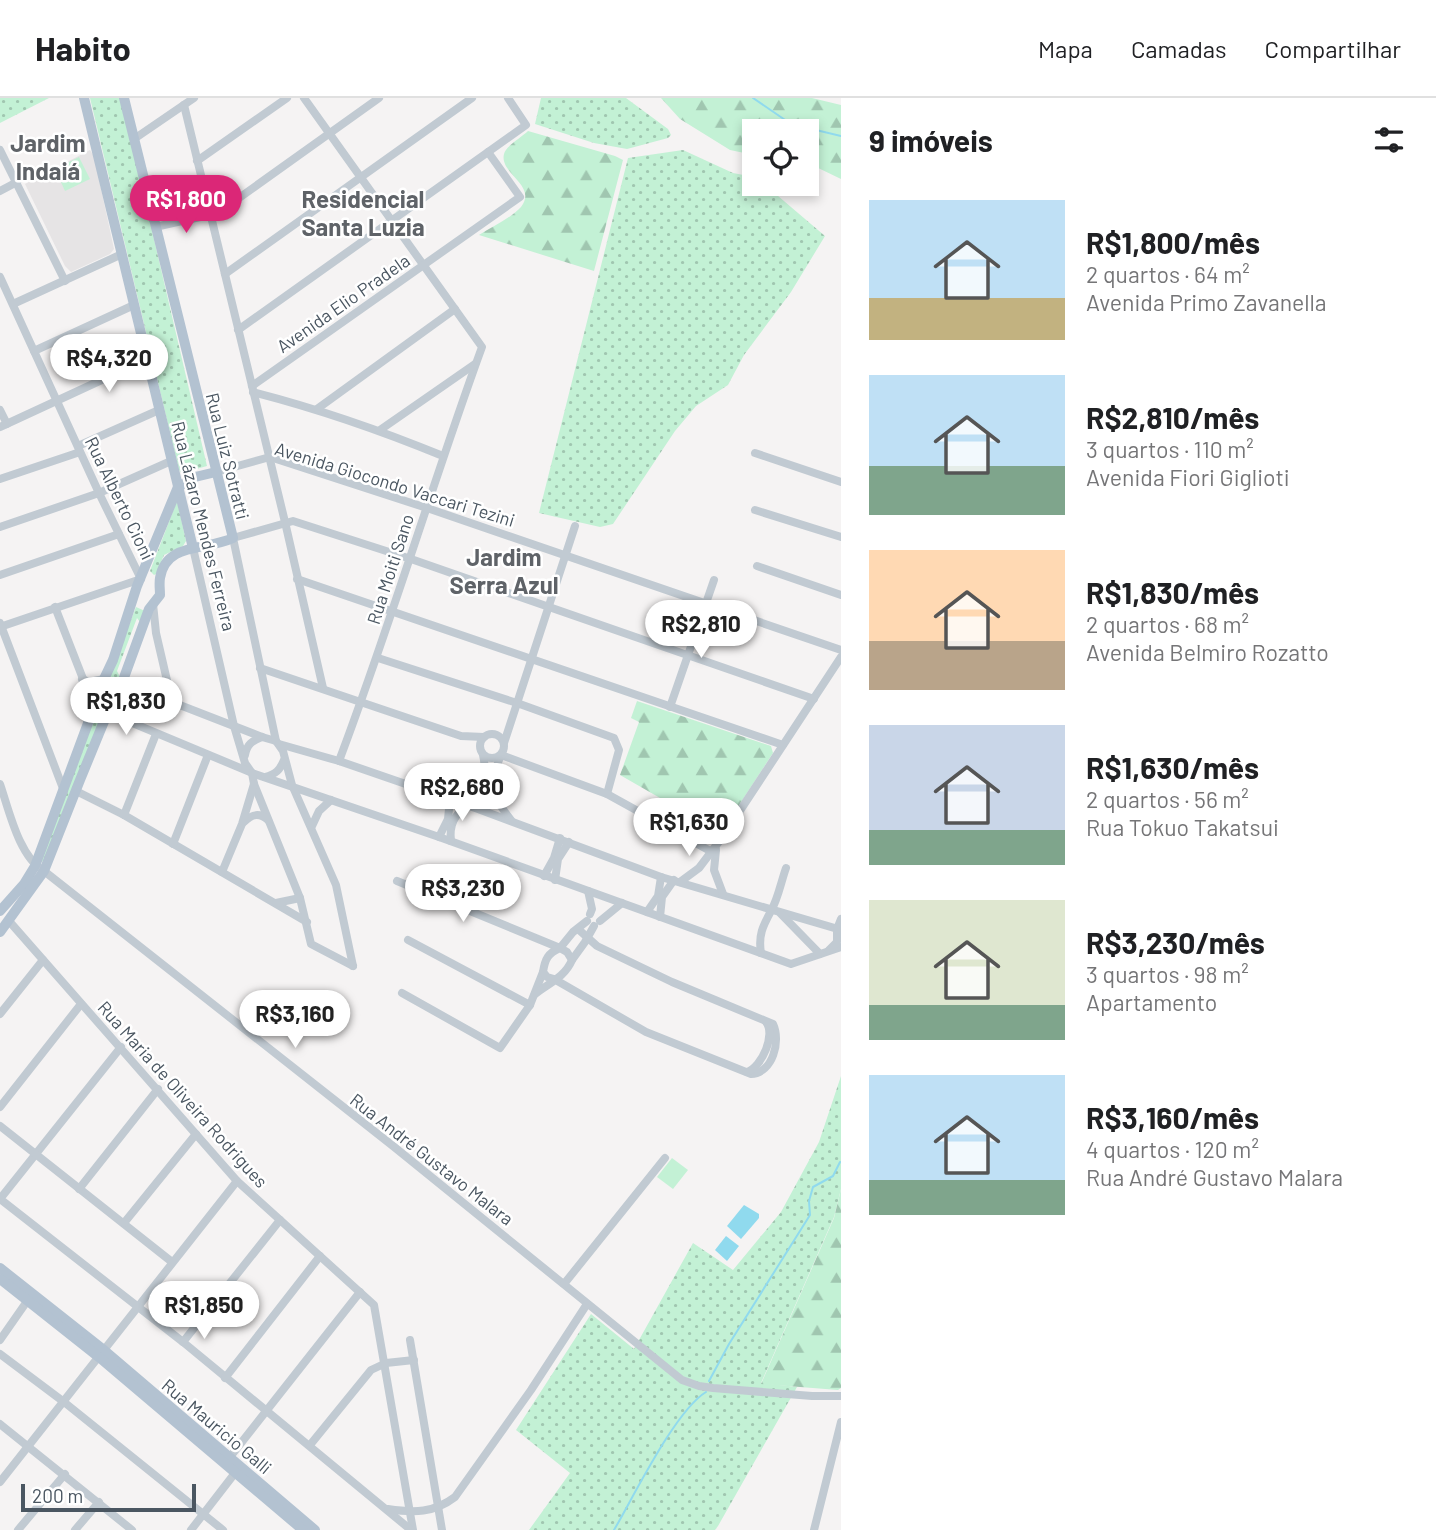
<!DOCTYPE html>
<html lang="pt">
<meta charset="utf-8">
<style>
:root{--surface:#fff;--page:#f6f6f6;--text:#202124;--muted:#757577;--line:#e0e0e0;--accent:#db2777}
body{margin:0;font-family:Barlow,sans-serif;background:var(--page);color:var(--text);height:100vh;display:flex;flex-direction:column;font-size:26px;white-space:nowrap}
*{box-sizing:border-box;margin:0}
p{font-size:23px;color:var(--muted)}
.icon{flex:none;width:38px;height:38px;fill:none;stroke:currentColor;stroke-width:2;stroke-linecap:round;stroke-linejoin:round}
.map{position:relative;flex:1;overflow:hidden}
.drawer{display:flex;flex-direction:column;background:var(--surface);width:595px}
.drawer>*{flex:none}
.tools{position:absolute;left:742px;top:21px;display:grid;gap:14px}
.tools a{display:grid;place-items:center;width:77px;height:77px;border-radius:0px;background:var(--surface);box-shadow:0 4px 10px #0003;font-size:35px}
.scale{position:absolute;left:21px;bottom:18px;width:175px;box-sizing:border-box;padding-left:7px;border:4px solid #4a5661;border-top:0;font-size:19px;line-height:24px;white-space:nowrap;color:#4a5661;-webkit-text-stroke:5px #fff;paint-order:stroke}
.price{position:absolute;translate:-50% -60px;padding:0 16px;border-radius:24px;background:#fff;color:#222;font-size:23px;line-height:46px;filter:drop-shadow(0 2px 4px #0008)}
.price::after{content:'';position:absolute;left:50%;top:42px;width:21px;height:16px;margin-left:-10px;background:inherit;clip-path:polygon(0 0,100% 0,50% 100%)}
.price.on{background:var(--accent);color:#fff}
ul{padding:0;list-style:none}
li{display:flex;align-items:center;gap:21px;height:175px;padding:0 28px}
li span{display:grid;place-items:center;flex:none;width:196px;height:140px;border-radius:0px;color:#555}
li>.icon{margin-inline-start:auto}
span .icon{width:84px;height:84px;fill:#fffc;stroke-width:1}
li b{font-size:30px}
h2{display:flex;justify-content:space-between;align-items:center;height:84px;padding:0 28px;font-size:30px}
header{display:flex;align-items:center;gap:42px;box-sizing:border-box;height:98px;padding:0 35px;background:var(--surface);border-bottom:2px solid var(--line)}
header strong{font-size:33px}
nav{display:flex;gap:38px;margin-inline-start:auto;font-size:24px}
main{display:flex;flex:1;min-height:0}
.map>svg:first-child{display:block}
</style>
<header>
<strong>Habito</strong>
<nav><a>Mapa</a><a>Camadas</a><a>Compartilhar</a></nav>
</header>
<main>
<div class="map">
<svg width="841" height="1432" viewBox="0 0 841 1432">
<defs>
<pattern id="grass-dots" width="8" height="8" patternUnits="userSpaceOnUse" patternTransform="scale(1.75)"><rect width="8" height="8" fill="#c3f1d5"/><path d="M2 2h.1M6 6h.1" fill="none" stroke="#a0c6b0" stroke-width="1.8" stroke-linecap="round"/></pattern>
<pattern id="forest-firs" width="22" height="20" patternUnits="userSpaceOnUse" patternTransform="scale(1.75)"><rect width="22" height="20" fill="#c3f1d5"/><path d="M5 1l3.5 6h-7zM16 11l3.5 6h-7z" fill="#a0c6b0"/></pattern>
</defs>
<rect width="100%" height="100%" fill="#f5f3f3"/>
<polygon fill="#e6e4e5" points="90,52 94,58 114,151 110,156 71,174 65,168 25,86"/>
<g fill="url(#grass-dots)">
<polygon points="0,0 49,0 0,25"/>
<polygon points="90,0 121,0 207,368 182,375 179,372"/>
<polygon points="541,0 626,0 668,31 671,37 668,40 627,51 594,45 535,26"/>
<polygon points="683,52 733,75 754,79 754,86 764,86 825,138 791,194 744,257 728,287 696,308 675,333 613,426 600,429 539,415 628,60"/>
<polygon points="177,403 186,443 183,448 164,457 156,476 154,477 150,473"/>
<polygon points="136,509 145,513 140,524 137,520 117,573 120,579 118,581 109,578"/>
<polygon points="97,613 103,616 44,765 41,762"/>
<polygon points="841,978 841,1091 834,1119 761,1285 797,1289 718,1428 715,1432 529,1432 570,1375 516,1332 591,1216 634,1251 693,1145 733,1172 781,1114 819,1044"/>
</g>
<g fill="url(#forest-firs)">
<polygon points="661,0 812,0 841,7 841,81 814,68 807,66 807,33 754,33 754,57 730,52 680,21"/>
<path d="M 528,33 L 615,58 L 623,62 L 594,173 L 479,137 C 492,129 511,120 521,109 C 538,87 499,76 504,56 C 506,48 522,39 528,33 Z"/>
<polygon points="637,603 771,648 773,655 721,735 620,677 639,624 631,620"/>
<polygon points="841,1091 841,1290 838,1292 761,1286 834,1120"/>
</g>
<g fill="#c3f1d5">
<polygon points="79,59 90,81 65,93 55,71"/>
<polygon points="672,1060 688,1072 673,1091 657,1079"/>
</g>
<g fill="#90daee">
<polygon points="744,1107 759,1116 759,1120 741,1141 727,1128"/>
<polygon points="726,1138 739,1148 727,1163 715,1152"/>
</g>
<g fill="none" stroke-linecap="round" stroke-linejoin="round">
<g stroke="#90daee" stroke-width="2">
<polyline points="753,0 791,26 841,38"/>
<polyline points="709,1283 729,1246 810,1117 809,1103 813,1089 833,1078 840,1064"/>
<path d="M 614,1432 C 634,1398 675,1313 706,1294"/>
</g>
<g stroke="#c1cad2" stroke-width="8">
<path d="M 304,0 L 482,249 C 432,386 391,526 339,663"/>
<polyline points="184,7 285,424 323,590"/>
<polyline points="134,41 194,0"/>
<polyline points="0,52 65,183"/>
<polyline points="197,63 287,0"/>
<polyline points="0,93 17,84"/>
<polyline points="155,129 218,115 379,0"/>
<polyline points="225,176 472,0"/>
<polyline points="0,179 99,395 141,481 0,529"/>
<polyline points="13,206 122,156"/>
<polyline points="238,232 526,27 508,0"/>
<polyline points="34,253 134,207"/>
<polyline points="252,288 520,99 488,54"/>
<path d="M 253,294 C 319,311 380,332 443,358"/>
<polyline points="317,311 455,211"/>
<polyline points="0,312 7,326"/>
<polyline points="0,329 147,261"/>
<polyline points="380,332 475,266"/>
<polyline points="78,348 159,312"/>
<polyline points="755,355 841,384"/>
<polyline points="216,374 270,359 427,410 841,552"/>
<polyline points="0,381 80,354"/>
<polyline points="755,412 841,439"/>
<polyline points="0,429 99,395 171,363"/>
<polyline points="193,450 234,628 245,665 252,675 439,739 791,866 841,849"/>
<polyline points="757,468 841,497"/>
<polyline points="0,477 119,436"/>
<polyline points="297,481 783,647"/>
<polyline points="153,506 156,535 172,604"/>
<polyline points="55,509 94,609 250,674"/>
<polyline points="0,525 64,693"/>
<polyline points="378,560 517,605 614,640 619,652 607,696"/>
<polyline points="260,570 461,638 484,639"/>
<polyline points="82,581 89,584 104,581 122,587 172,604 262,639 276,643 283,653 292,687 336,787 353,868"/>
<polyline points="670,609 714,482"/>
<circle cx="492" cy="648" r="12"/>
<polyline points="276,643 233,440 293,423 411,461 814,601"/>
<polyline points="504,645 575,428"/>
<polyline points="279,646 339,663 478,711 661,779 841,832"/>
<path d="M 245,657 C 247,646 252,643 262,639"/>
<polyline points="252,675 254,686 300,800 311,846 353,868"/>
<path d="M 265,679 C 276,676 280,672 284,662"/>
<path d="M 0,686 C 9,712 19,759 44,773 L 393,1048 L 682,1282 L 699,1288 L 713,1290 L 812,1298 L 841,1298"/>
<polyline points="76,693 124,717 307,824"/>
<path d="M 464,706 C 483,693 488,680 483,657"/>
<polyline points="124,717 156,636"/>
<path d="M 511,722 C 491,698 489,685 501,657 L 607,696 L 712,754"/>
<path d="M 244,724 C 252,716 259,714 268,722"/>
<polyline points="312,728 319,713 331,702"/>
<polyline points="439,739 448,721 450,701"/>
<path d="M 451,743 C 449,727 454,717 468,707"/>
<polyline points="173,746 208,657"/>
<polyline points="716,752 714,772 723,796"/>
<polyline points="222,774 242,726 254,686"/>
<polyline points="544,778 554,760 560,740"/>
<polyline points="555,782 558,761 569,744"/>
<polyline points="397,783 560,850 573,834 587,823"/>
<polyline points="680,784 699,770 724,737 841,559"/>
<polyline points="588,793 592,811 590,816"/>
<polyline points="276,805 300,800"/>
<polyline points="647,814 658,798 661,779"/>
<polyline points="781,816 820,856"/>
<polyline points="660,819 662,799 674,782"/>
<polyline points="9,823 237,1083 374,1207 413,1432"/>
<polyline points="600,823 622,805"/>
<polyline points="408,842 530,907"/>
<polyline points="829,852 837,844 837,831 841,821"/>
<path d="M 761,855 C 758,837 763,828 771,813 C 778,801 781,784 786,770"/>
<polyline points="572,862 585,844 594,828"/>
<polyline points="402,895 500,950 530,907 543,874"/>
<path d="M 535,896 C 549,885 565,879 572,862 L 567,854 L 560,850 C 548,855 545,861 543,874 L 547,879 L 554,881 L 646,934 L 751,976 C 773,975 781,943 773,926 L 672,884 L 597,848 L 578,831"/>
<polyline points="0,916 43,862"/>
<polyline points="121,949 0,1101 183,1244 411,1432"/>
<path d="M 747,974 C 762,969 776,936 766,924"/>
<polyline points="0,1009 81,906"/>
<polyline points="0,1028 172,1164"/>
<polyline points="79,1091 158,991"/>
<polyline points="124,1125 196,1036"/>
<polyline points="564,1186 665,1060"/>
<polyline points="0,1242 30,1199"/>
<polyline points="410,1242 442,1432"/>
<polyline points="183,1244 280,1122"/>
<polyline points="0,1256 64,1304 223,1432"/>
<polyline points="225,1280 320,1158"/>
<polyline points="0,1326 132,1432"/>
<polyline points="310,1347 371,1272 386,1265 414,1262"/>
<polyline points="230,1359 360,1194"/>
<polyline points="0,1384 237,1083"/>
<path d="M 388,1411 C 414,1415 434,1415 455,1399 L 531,1292 L 587,1206"/>
<polyline points="18,1432 65,1376"/>
<polyline points="75,1432 99,1404"/>
<polyline points="191,1432 235,1375"/>
<polyline points="814,1432 841,1324"/>
</g>
<g stroke="#b3c2d1" stroke-width="10">
<polyline points="84,0 193,450"/>
<polyline points="0,813 24,786 35,768 94,609 96,598 113,562 137,488 178,389 195,379 216,374"/>
<path d="M 0,834 L 44,773 L 80,682 L 107,616 L 118,596 L 149,511 L 160,497 C 160,491 159,486 160,480 C 166,444 205,453 233,440 L 124,0"/>
<polyline points="0,1170 105,1253 315,1432"/>
<polyline points="0,1181 100,1260 303,1432"/>
</g>
</g>
<g text-anchor="middle" dominant-baseline="central" stroke-width="5" stroke-linejoin="round" paint-order="stroke">
<g font-size="18" fill="#4a5661" stroke="#fff">
<text transform="translate(343 205) rotate(-35)">Avenida Elio Pradela</text>
<text transform="translate(228 358) rotate(76)">Rua Luiz Sotratti</text>
<text transform="translate(395 386) rotate(17)">Avenida Giocondo Vaccari Tezini</text>
<text transform="translate(120 400) rotate(64)">Rua Alberto Cioni</text>
<text transform="translate(204 428) rotate(76)">Rua Lázaro Mendes Ferreira</text>
<text transform="translate(390 471) rotate(-72)">Rua Moiti Sano</text>
<text transform="translate(183 996) rotate(48)">Rua Maria de Oliveira Rodrigues</text>
<text transform="translate(432 1061) rotate(38)">Rua André Gustavo Malara</text>
<text transform="translate(217 1328) rotate(40)">Rua Mauricio Galli</text>
</g>
<g font-size="24" font-weight="bold" fill="#5f6368" stroke="#fff">
<text x="48" y="44">Jardim<tspan x="48" dy="28">Indaiá</tspan></text>
<text x="363" y="100">Residencial<tspan x="363" dy="28">Santa Luzia</tspan></text>
<text x="504" y="458">Jardim<tspan x="504" dy="28">Serra Azul</tspan></text>
</g>
</g>
</svg>
<div class="tools">
<a><svg class="icon" aria-label="locate" viewBox="0 0 24 24"><circle cx="12" cy="12" r="6"/><path d="M12 2v4M12 18v4M2 12h4M18 12h4"/></svg></a>
</div>
<div class="scale">200 m</div>
<b class="price on" style="left:186px;top:137px">R$1,800</b>
<b class="price" style="left:109px;top:296px">R$4,320</b>
<b class="price" style="left:701px;top:562px">R$2,810</b>
<b class="price" style="left:126px;top:639px">R$1,830</b>
<b class="price" style="left:462px;top:725px">R$2,680</b>
<b class="price" style="left:689px;top:760px">R$1,630</b>
<b class="price" style="left:463px;top:826px">R$3,230</b>
<b class="price" style="left:295px;top:952px">R$3,160</b>
<b class="price" style="left:204px;top:1243px">R$1,850</b>
</div>
<section class="drawer">
<h2>9 imóveis<svg class="icon" aria-label="filters" viewBox="0 0 24 24"><path d="M4 7h16M4 17h16"/><circle cx="9" cy="7" r="2"/><circle cx="15" cy="17" r="2"/></svg></h2>
<ul>
<li><span style="background:linear-gradient(#bfe0f5 70%,#c2b280 0)"><svg class="icon" aria-label="home" viewBox="0 0 24 24"><path d="M3 11l9-7 9 7M6 9v11h12V9"/></svg></span><div><b>R$1,800/mês</b><p>2 quartos · 64 m²</p><p>Avenida Primo Zavanella</p></div></li>
<li><span style="background:linear-gradient(#bfe0f5 65%,#7fa58c 0)"><svg class="icon" aria-label="home" viewBox="0 0 24 24"><path d="M3 11l9-7 9 7M6 9v11h12V9"/></svg></span><div><b>R$2,810/mês</b><p>3 quartos · 110 m²</p><p>Avenida Fiori Giglioti</p></div></li>
<li><span style="background:linear-gradient(#ffd9b3 65%,#b9a48a 0)"><svg class="icon" aria-label="home" viewBox="0 0 24 24"><path d="M3 11l9-7 9 7M6 9v11h12V9"/></svg></span><div><b>R$1,830/mês</b><p>2 quartos · 68 m²</p><p>Avenida Belmiro Rozatto</p></div></li>
<li><span style="background:linear-gradient(#c9d6e8 75%,#7fa58c 0)"><svg class="icon" aria-label="home" viewBox="0 0 24 24"><path d="M3 11l9-7 9 7M6 9v11h12V9"/></svg></span><div><b>R$1,630/mês</b><p>2 quartos · 56 m²</p><p>Rua Tokuo Takatsui</p></div></li>
<li><span style="background:linear-gradient(#dfe7d0 75%,#7fa58c 0)"><svg class="icon" aria-label="home" viewBox="0 0 24 24"><path d="M3 11l9-7 9 7M6 9v11h12V9"/></svg></span><div><b>R$3,230/mês</b><p>3 quartos · 98 m²</p><p>Apartamento</p></div></li>
<li><span style="background:linear-gradient(#bfe0f5 75%,#7fa58c 0)"><svg class="icon" aria-label="home" viewBox="0 0 24 24"><path d="M3 11l9-7 9 7M6 9v11h12V9"/></svg></span><div><b>R$3,160/mês</b><p>4 quartos · 120 m²</p><p>Rua André Gustavo Malara</p></div></li>
</ul>
</section>
</main>
